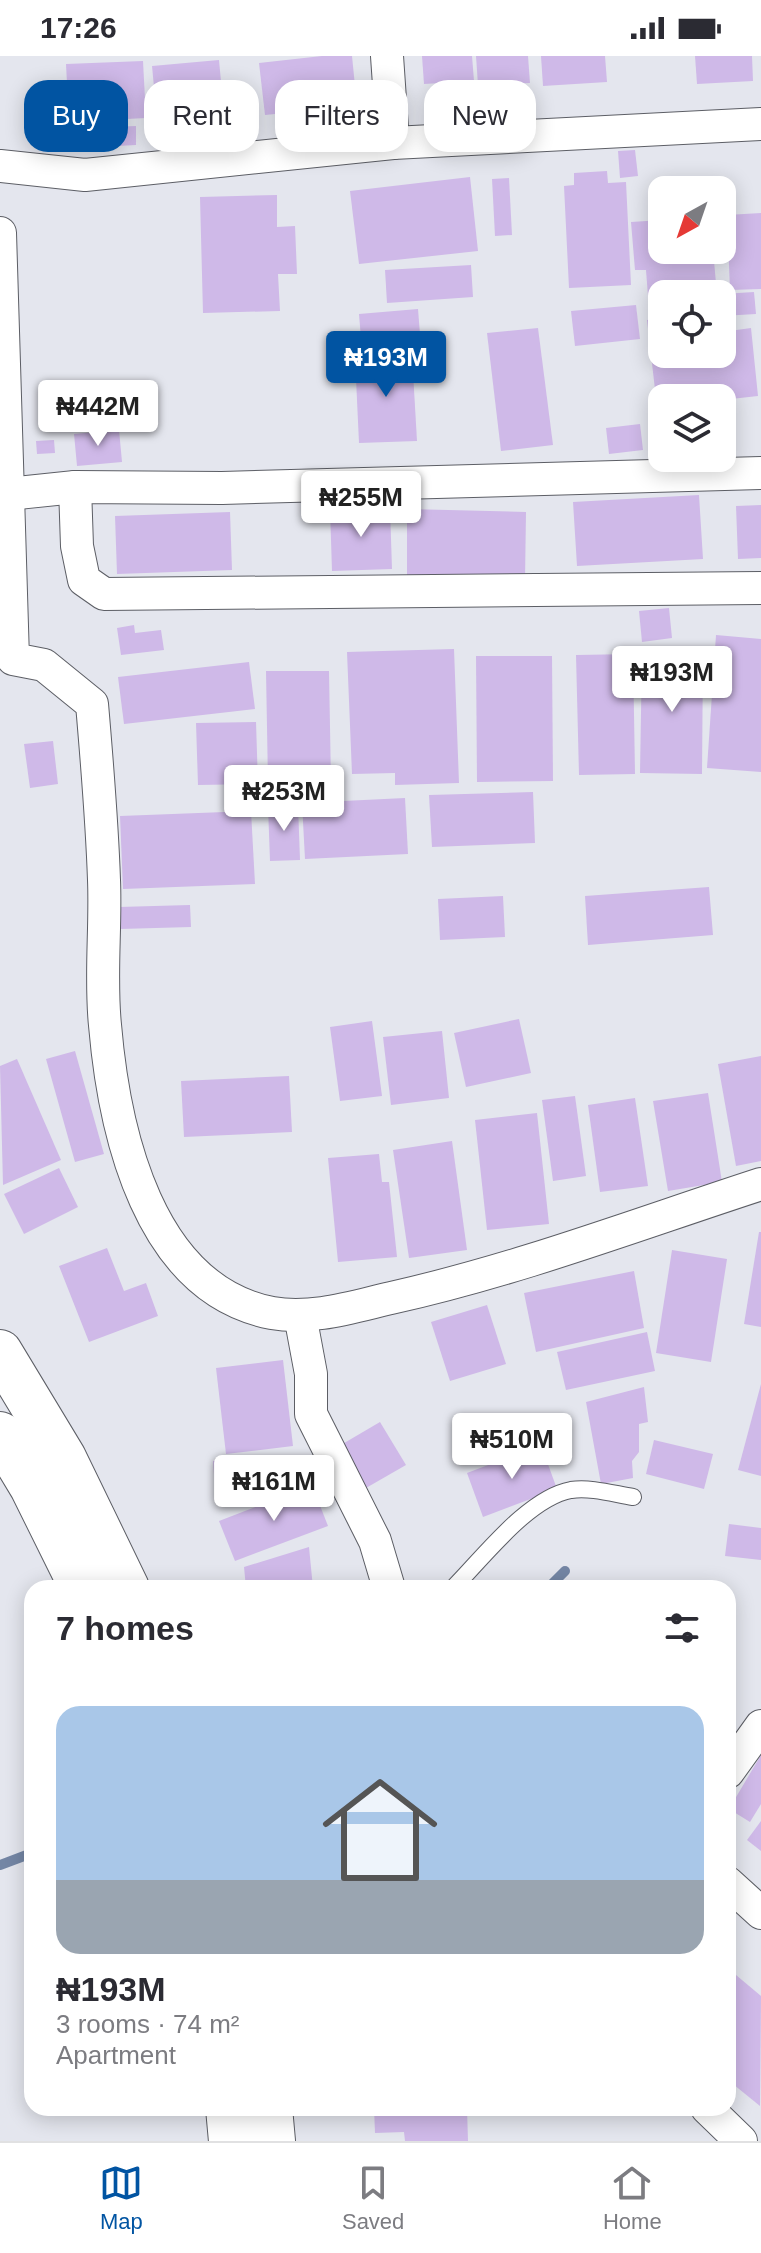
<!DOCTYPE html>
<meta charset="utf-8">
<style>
:root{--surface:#fff;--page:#f7f7f7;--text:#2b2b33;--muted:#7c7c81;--line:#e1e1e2;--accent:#0154a2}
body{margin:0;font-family:Arial,sans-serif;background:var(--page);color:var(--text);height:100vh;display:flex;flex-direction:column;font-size:30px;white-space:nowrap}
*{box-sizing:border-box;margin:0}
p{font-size:26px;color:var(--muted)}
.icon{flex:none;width:44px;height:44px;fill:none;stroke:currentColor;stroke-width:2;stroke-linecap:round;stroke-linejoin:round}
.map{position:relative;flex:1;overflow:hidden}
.side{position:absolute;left:24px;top:1524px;width:712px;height:536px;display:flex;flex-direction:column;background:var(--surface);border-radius:24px;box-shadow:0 4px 20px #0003}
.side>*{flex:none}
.hud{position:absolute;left:24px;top:24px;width:714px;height:72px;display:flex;gap:16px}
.needle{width:52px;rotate:220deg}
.controls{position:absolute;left:648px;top:120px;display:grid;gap:16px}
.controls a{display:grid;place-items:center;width:88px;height:88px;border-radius:16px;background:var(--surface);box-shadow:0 4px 20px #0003;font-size:40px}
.price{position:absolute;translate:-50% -68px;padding:0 18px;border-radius:8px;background:#fff;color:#222;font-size:26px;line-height:52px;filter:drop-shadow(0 2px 4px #0008)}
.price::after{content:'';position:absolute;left:50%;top:48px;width:24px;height:18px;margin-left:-12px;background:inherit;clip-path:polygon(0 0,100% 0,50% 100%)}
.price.current{background:var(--accent);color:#fff}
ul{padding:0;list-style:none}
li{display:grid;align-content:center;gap:16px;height:424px;padding:0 32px}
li+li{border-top:2px solid var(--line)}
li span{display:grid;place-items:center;height:248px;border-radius:24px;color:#555}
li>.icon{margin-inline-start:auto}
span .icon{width:144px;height:144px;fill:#fffc;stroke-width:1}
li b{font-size:34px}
h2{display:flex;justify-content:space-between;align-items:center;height:96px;padding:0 32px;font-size:34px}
.pill{padding:0 28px;border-radius:24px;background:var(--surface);box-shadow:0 4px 20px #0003;font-size:28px;line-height:72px}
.pill.current{background:var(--accent);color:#fff}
.status{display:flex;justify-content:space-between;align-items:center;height:56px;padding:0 40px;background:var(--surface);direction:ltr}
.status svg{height:22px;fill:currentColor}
.menu{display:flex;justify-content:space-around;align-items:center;height:112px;border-top:2px solid var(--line);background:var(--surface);font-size:22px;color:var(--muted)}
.menu a{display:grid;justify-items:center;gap:4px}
.menu .current{color:var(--accent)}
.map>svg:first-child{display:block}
</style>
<div class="status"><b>17:26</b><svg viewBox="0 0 49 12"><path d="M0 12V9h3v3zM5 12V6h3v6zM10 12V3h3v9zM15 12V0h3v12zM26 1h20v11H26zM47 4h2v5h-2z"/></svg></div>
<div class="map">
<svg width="761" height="2085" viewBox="0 0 761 2085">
<rect width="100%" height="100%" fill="#e4e6ee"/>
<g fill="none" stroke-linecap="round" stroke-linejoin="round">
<g stroke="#7486a5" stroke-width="10">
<polyline points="548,1532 565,1515"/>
<polyline points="0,1809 32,1797"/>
</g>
</g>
<g fill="#cfb9e8">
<polygon points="322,0 352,0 357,50 265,59 259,7"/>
<polygon points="422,0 472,0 474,25 424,28"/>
<polygon points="476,0 528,0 530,27 478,29"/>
<polygon points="541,0 605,0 607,26 543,30"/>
<polygon points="695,0 752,0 753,25 697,28"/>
<polygon points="219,4 223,47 156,52 152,10"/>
<polygon points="143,5 146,62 69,66 66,8"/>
<polygon points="136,70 136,89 61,93 60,73"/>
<polygon points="635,94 638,120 620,122 618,95"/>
<polygon points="607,115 608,127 626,126 631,229 569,232 564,130 574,129 574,117"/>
<polygon points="470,121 478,195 359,208 350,135"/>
<polygon points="509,122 512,179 495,180 492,123"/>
<polygon points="277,139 277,171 295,170 297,218 278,218 280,255 203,257 200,141"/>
<polygon points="761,157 761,233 730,234 727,159"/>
<polygon points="662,164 662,194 713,194 717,238 648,240 646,214 635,214 631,166"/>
<polygon points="471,209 473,241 387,247 385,214"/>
<polygon points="754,236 756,258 722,260 722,238"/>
<polygon points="636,249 640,283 575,290 571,255"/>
<polygon points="418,253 421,291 362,295 359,258"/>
<polygon points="662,262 662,298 722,298 722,276 751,272 758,340 722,344 662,342 662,350 657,351 647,264"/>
<polygon points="538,272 553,389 501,395 487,277"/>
<polygon points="412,299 417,385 359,387 355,301"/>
<polygon points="640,368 643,394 609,398 606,372"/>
<polygon points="119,374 122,406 77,410 74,378"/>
<polygon points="54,384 55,397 37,398 36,385"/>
<polygon points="699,439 703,503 577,510 573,446"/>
<polygon points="761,449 761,502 738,503 736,450"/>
<polygon points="390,452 392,513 332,515 330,453"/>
<polygon points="407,453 526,456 525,524 407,522"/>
<polygon points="230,456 232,514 117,518 115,460"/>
<polygon points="669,552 672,582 642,586 639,555"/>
<polygon points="134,569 135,577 161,574 164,594 121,599 117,572"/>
<polygon points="716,579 761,583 761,716 707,712"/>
<polygon points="454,593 459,727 395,729 395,717 352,718 347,596"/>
<polygon points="642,597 703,598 702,718 640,717"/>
<polygon points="633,598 635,718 579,719 576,599"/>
<polygon points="476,600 552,600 553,725 477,726"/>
<polygon points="249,606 255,653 124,668 118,621"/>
<polygon points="266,615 329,615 331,727 268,727"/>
<polygon points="256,666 258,728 198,729 196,667"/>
<polygon points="53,685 58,728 30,732 24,688"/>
<polygon points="533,736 535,787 432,791 429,739"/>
<polygon points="405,742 408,798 305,803 302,747"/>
<polygon points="298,749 300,804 270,805 268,750"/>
<polygon points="251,755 255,828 123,833 120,760"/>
<polygon points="709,831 713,879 588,889 585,840"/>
<polygon points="503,840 505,881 440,884 438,843"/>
<polygon points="190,849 191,871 120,873 119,851"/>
<polygon points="519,963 531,1017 466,1031 454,977"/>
<polygon points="372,965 382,1040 340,1045 330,971"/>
<polygon points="442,975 449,1042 391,1049 383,981"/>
<polygon points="75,995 104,1098 75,1106 46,1003"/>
<polygon points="761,1000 761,1105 736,1110 718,1008"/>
<polygon points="17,1003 61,1104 3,1129 0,1010"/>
<polygon points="289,1020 292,1076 184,1081 181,1025"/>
<polygon points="708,1037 722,1126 668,1135 653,1045"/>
<polygon points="575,1040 586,1120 553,1125 542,1044"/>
<polygon points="635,1042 648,1130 600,1136 588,1049"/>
<polygon points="537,1057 549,1168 487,1174 475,1064"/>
<polygon points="452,1085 467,1194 409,1202 393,1094"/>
<polygon points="379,1098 382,1126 389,1126 397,1201 338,1206 328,1102"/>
<polygon points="59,1112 78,1151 24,1178 4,1138"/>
<polygon points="759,1176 761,1176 761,1271 744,1268"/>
<polygon points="107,1192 124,1235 146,1227 158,1260 89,1286 59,1210"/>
<polygon points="672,1194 727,1203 711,1306 656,1297"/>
<polygon points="634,1215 644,1272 536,1296 524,1237"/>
<polygon points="487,1249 506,1308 450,1325 431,1266"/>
<polygon points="647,1276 655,1315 566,1334 557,1296"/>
<polygon points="283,1304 293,1390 226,1398 216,1312"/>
<polygon points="761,1328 761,1420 738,1414"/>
<polygon points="644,1331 648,1366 639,1368 639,1396 632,1405 633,1422 601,1428 586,1346"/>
<polygon points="380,1366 406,1409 359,1436 334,1393"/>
<polygon points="654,1384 713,1398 704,1433 646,1418"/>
<polygon points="541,1389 557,1433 483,1461 467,1417"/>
<polygon points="271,1401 273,1428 215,1432 213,1405"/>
<polygon points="312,1429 328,1470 235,1505 219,1465"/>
<polygon points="729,1468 761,1472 761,1504 725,1500"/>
<polygon points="309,1491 313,1532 246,1532 244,1511"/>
<polygon points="761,1699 761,1748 750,1766 729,1753"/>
<polygon points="761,1765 761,1795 747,1784"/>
<polygon points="736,1919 761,1940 760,2050 728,2024 728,1928"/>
<polygon points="374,2052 467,2052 468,2085 405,2085 404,2076 375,2077"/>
</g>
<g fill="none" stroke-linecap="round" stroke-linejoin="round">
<g stroke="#5c5e65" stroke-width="18">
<path id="service" d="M 453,1532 C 483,1502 528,1442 571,1434 C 591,1431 614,1438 633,1441"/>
</g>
<g stroke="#5c5e65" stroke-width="34">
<g id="minor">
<polyline points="387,0 393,87"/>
<polyline points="0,110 85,119 393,87 761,68"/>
<path d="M 0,177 L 13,603 L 44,609 L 92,648 C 97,706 102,765 104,824 C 106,872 100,921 105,969 C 114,1075 148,1233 272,1257 C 312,1264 352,1251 391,1242 C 517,1214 638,1168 761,1128"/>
<polyline points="75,431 77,490 84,524 104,538 761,532"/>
<polyline points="8,438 75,431 222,432 761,417"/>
<polyline points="300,1259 311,1318 311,1358 375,1485 389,1532"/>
<polyline points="728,1716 761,1670"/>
<polyline points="728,1827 761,1857"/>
<polyline points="707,2052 741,2085"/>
</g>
</g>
<g stroke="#5c5e65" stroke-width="46">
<g id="primary">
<polyline points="0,1296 64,1402 127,1532"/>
<polyline points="0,1378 32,1431 82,1532"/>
<polyline points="228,2052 231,2085"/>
<polyline points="270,2052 273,2085"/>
</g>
</g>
<use href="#service" stroke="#fff" stroke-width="16"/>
<use href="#minor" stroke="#fff" stroke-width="32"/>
<use href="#primary" stroke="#fff" stroke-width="44"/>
</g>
</svg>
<div class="controls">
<a><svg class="needle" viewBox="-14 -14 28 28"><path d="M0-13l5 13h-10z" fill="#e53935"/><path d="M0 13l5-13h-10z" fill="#7c7c81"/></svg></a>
<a><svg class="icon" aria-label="locate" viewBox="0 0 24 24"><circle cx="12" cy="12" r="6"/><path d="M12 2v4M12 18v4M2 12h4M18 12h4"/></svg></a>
<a><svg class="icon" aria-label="layers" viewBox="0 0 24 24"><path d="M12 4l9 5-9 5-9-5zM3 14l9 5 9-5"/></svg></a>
</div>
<b class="price current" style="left:386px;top:343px">₦193M</b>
<b class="price" style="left:98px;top:392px">₦442M</b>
<b class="price" style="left:361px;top:483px">₦255M</b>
<b class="price" style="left:672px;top:658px">₦193M</b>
<b class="price" style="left:284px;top:777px">₦253M</b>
<b class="price" style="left:512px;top:1425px">₦510M</b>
<b class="price" style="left:274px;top:1467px">₦161M</b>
<div class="hud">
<a class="pill current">Buy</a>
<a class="pill">Rent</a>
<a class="pill">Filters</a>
<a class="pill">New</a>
</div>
<section class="side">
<h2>7 homes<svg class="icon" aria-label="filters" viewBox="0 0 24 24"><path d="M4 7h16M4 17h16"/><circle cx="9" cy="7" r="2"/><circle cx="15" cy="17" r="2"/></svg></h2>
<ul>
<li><span style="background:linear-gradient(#a9c7e8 70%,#9aa5b1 0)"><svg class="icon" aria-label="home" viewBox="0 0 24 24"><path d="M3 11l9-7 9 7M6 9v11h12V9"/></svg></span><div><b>₦193M</b><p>3 rooms · 74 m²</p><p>Apartment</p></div></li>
</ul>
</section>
</div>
<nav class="menu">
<a class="current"><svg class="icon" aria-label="map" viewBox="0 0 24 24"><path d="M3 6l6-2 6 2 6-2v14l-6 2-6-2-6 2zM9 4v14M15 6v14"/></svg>Map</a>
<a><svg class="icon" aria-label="saved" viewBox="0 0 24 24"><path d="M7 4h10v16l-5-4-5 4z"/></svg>Saved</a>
<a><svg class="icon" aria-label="home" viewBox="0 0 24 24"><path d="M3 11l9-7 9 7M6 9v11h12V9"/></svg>Home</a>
</nav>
